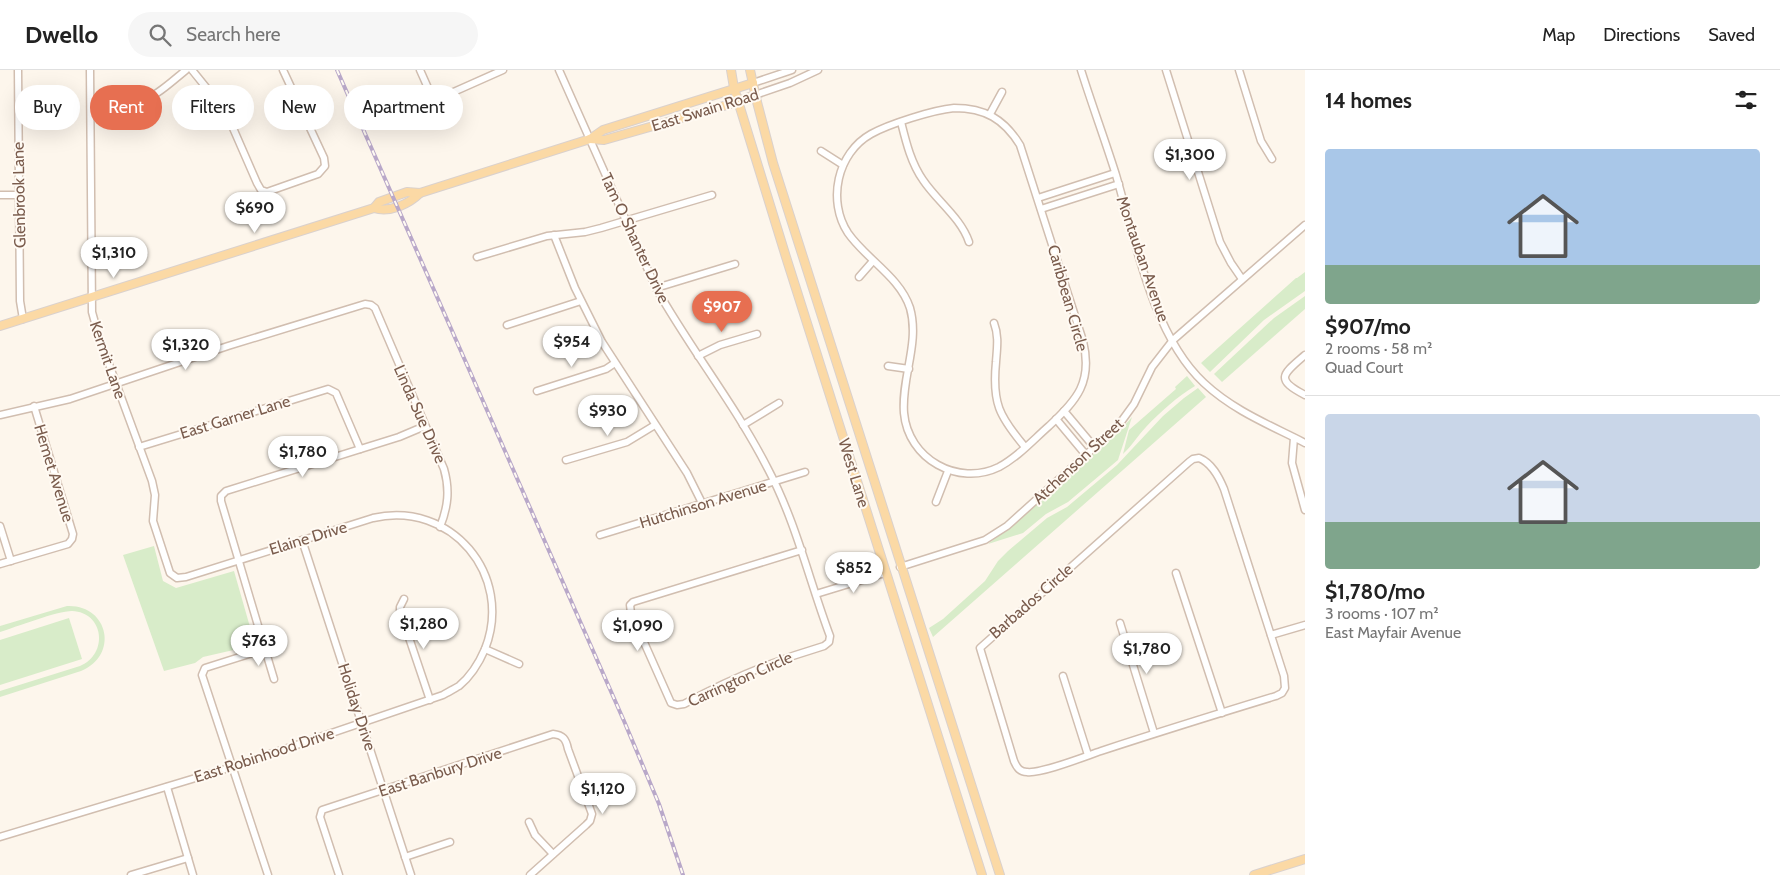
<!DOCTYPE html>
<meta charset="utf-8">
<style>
:root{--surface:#fff;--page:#f6f6f6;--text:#222;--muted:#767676;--line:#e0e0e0;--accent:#e76f51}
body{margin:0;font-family:Cabin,sans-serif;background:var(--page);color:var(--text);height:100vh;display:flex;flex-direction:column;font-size:19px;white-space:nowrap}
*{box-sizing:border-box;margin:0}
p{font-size:16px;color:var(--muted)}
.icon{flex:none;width:28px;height:28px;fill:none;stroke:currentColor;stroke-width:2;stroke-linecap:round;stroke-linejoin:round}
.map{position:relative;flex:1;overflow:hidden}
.drawer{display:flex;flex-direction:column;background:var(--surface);width:475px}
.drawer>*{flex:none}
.banner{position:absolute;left:15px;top:15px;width:475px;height:45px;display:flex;gap:10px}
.price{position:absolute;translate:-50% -42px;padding:0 11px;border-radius:18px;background:#fff;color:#222;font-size:16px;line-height:32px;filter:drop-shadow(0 1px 2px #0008)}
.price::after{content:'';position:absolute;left:50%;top:30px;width:15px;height:11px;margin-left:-8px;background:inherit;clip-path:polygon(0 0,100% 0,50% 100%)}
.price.active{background:var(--accent);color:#fff}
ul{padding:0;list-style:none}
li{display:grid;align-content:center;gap:10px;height:265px;padding:0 20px}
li+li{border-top:1px solid var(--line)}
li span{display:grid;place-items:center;height:155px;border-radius:5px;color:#555}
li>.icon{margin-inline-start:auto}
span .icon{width:90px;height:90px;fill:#fffc;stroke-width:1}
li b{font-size:21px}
h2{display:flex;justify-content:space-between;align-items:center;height:60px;padding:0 20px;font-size:21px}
.pill{padding:0 18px;border-radius:22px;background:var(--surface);box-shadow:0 5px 20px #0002;font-size:18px;line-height:45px}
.pill.active{background:var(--accent);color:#fff}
header{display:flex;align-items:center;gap:30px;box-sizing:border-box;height:70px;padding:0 25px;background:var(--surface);border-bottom:1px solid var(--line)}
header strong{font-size:24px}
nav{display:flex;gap:28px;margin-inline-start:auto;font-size:18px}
.search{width:350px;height:45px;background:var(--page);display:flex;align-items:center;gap:12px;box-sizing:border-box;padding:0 18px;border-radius:28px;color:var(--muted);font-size:19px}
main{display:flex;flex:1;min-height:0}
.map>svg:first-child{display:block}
</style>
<header>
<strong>Dwello</strong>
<div class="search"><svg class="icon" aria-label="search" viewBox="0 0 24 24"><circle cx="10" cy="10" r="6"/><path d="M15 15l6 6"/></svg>Search here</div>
<nav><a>Map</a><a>Directions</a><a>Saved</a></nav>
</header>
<main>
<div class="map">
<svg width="1305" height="805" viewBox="0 0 1305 805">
<rect width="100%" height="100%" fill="#fdf6ec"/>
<g fill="#d8ecc9">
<polygon points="1305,202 1305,221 1264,250 1210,302 1201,293 1296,208 1297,208"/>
<polygon points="1305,226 1305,239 1222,312 1214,304 1274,248"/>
<path d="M 1187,306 L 1195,316 C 1177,327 1161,341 1146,357 C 1138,365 1132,376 1123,384 L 1129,360 L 1176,319 L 1175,317 Z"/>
<polygon points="1198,318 1206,327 933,567 929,558 943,549 985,511 998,491 1008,481 1047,448 1067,437 1117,395 1163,346 1184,328"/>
<polygon points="1132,347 1118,390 1068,432 1046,444 1023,463 988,474 1010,457 1119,362"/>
<polygon points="154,476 163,511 176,518 234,501 254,571 251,576 203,587 195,593 164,601 123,485"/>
<path d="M 67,536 C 108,534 120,585 81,601 L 0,627 L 0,621 L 80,596 C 109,584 104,542 72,541 C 57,541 16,557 0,562 L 0,556 Z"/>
<polygon points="69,548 82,589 0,615 0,570"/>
</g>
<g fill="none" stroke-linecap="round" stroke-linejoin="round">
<g stroke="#d1beb0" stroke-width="9">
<g id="minor">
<polyline points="18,0 20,231 23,249"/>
<polyline points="192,0 226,42 257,113 261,120 267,122 318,104 325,96 324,88 283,0"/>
<polyline points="420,0 432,27 435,29 440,28 503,0"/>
<path d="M 559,0 L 656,218 C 691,280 736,336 768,399 C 796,452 809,510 830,566 L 829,572 L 824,576 C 776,590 728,610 684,634 L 677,635 L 671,633 L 631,543 L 630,535 L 633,532 L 802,480"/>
<path d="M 1081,0 C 1092,35 1105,70 1116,105 C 1135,170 1153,266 1204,313 C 1234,341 1270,355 1305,373"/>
<polyline points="1166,0 1220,172 1231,193 1242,209"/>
<polyline points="1239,0 1261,71 1272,89"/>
<polyline points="753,13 792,0"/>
<polyline points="755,25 790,13 818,0"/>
<path d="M 91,35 C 105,34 120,36 134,33 C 154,29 170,13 186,0"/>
<path d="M 954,38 C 985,38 1004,49 1020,75 L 1083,271 C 1093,312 1077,330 1049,356 C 1033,370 1018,387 999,397 C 958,417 908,389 904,343 C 901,308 920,273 910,238 C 900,207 866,189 848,163 C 827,131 837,83 871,64 C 889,54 933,40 954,38 Z"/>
<polyline points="990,44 1002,22"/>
<path d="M 901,52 C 906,72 911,93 923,110 C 937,131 961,148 969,172"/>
<polyline points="821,81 843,95"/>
<polyline points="0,125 19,125"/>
<polyline points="1038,128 1115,103"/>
<polyline points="1041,139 1119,114"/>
<polyline points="554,165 575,218 602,272 687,403 702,433"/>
<polyline points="477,187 547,166 585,162 601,158 712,125"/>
<polyline points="859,207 873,191"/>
<polyline points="656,218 735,194"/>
<path d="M 994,253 C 999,266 997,278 996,292 C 992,333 999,346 1025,377"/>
<polyline points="507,255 581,231"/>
<path d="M 1305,285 C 1283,304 1274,309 1305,325"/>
<polyline points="698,286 720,275 757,264"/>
<polyline points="888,296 909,299"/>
<polyline points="537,321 606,299 615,293"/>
<polyline points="1064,341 1095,378"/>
<path d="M 0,345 L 70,329 L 228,276 L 365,234 L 371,235 L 375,238 L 444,399 C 450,420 448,437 440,457"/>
<polyline points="1056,349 1086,385"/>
<polyline points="743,355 779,333"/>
<polyline points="1294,368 1292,393 1305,440"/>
<polyline points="139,377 328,319 336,323 360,379"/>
<path d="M 1199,388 C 1212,393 1219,407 1224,419 L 1284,606 L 1285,618 L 1282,623 L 1276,626 C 1217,644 1159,662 1101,681 C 1086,686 1041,704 1027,702 C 1020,702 1017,698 1014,691 L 980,578 L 1189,392 L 1193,389 Z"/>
<polyline points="566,390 627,372 655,355"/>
<polyline points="936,432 948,401"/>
<polyline points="0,456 11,491"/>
<polyline points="600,465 805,402"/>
<polyline points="302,470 411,805"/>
<polyline points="0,494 68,474 72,469 73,464 34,336"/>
<polyline points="900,497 985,470 1007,456 1118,356 1134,334 1152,297 1173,270 1305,155"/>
<polyline points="1176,503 1222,643"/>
<polyline points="816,524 885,503"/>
<polyline points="404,529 400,537 400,541 430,630"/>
<polyline points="1120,553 1154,663"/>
<polyline points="1271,565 1305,555"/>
<polyline points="265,579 274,609"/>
<polyline points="485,579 519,594"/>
<polyline points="1063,606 1088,685"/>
<polyline points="167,717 193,805"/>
<polyline points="529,752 535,765 553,784"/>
<path d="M 0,767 L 232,697 L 443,625 C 448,622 454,619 459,616 C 471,606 479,593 485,579 C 514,505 451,430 373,448 L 186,507 L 177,508 L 170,503 L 153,451 L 155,425 L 152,411 L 99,267 L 92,242 L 90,0"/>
<polyline points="405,787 450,772"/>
<polyline points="131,805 188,788"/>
<polyline points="268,805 202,605 205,598 265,579 221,431 221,426 226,421 399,367 425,356"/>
<path d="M 339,805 L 320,747 L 322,740 L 553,664 C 563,665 566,669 568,679 L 592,744 L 590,751 L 586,755 L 530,805"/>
</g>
</g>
<g stroke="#dad1cd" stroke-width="10">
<g id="major">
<polyline points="731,0 734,18 786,187 982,805"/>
<polyline points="750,0 757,32 773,93 1000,805"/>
<polyline points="590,69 604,70 727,35 755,25"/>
<path d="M 374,138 C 390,143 409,134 420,123"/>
<polyline points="0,256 374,138 379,132 407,122 420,123 590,69 603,60 753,13"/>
<polyline points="1254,805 1305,789"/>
</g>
</g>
<use href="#minor" stroke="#fff" stroke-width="6"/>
<use href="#major" stroke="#fbd9a5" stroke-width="8"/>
<g stroke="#b9a8c9" stroke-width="4">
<polyline id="rail" points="337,0 624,651 659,734 683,805"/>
</g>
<use href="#rail" stroke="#fffaf3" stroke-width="2" stroke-dasharray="5.5" stroke-linecap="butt"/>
</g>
<g text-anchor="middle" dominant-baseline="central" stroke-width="4" stroke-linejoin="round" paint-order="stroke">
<g font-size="16" fill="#7a5c4d" stroke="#fffaf3">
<text transform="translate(705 40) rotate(-17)">East Swain Road</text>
<text transform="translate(19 125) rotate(-91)">Glenbrook Lane</text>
<text transform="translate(635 168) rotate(65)">Tam O Shanter Drive</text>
<text transform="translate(1143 189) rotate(71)">Montauban Avenue</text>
<text transform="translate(1068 228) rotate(74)">Caribbean Circle</text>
<text transform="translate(108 290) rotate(71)">Kermit Lane</text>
<text transform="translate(420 344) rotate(66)">Linda Sue Drive</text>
<text transform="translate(235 347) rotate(-17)">East Garner Lane</text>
<text transform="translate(1078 391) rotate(-43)">Atchenson Street</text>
<text transform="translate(54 403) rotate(73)">Hemet Avenue</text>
<text transform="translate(854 403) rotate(73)">West Lane</text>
<text transform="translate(703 434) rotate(-17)">Hutchinson Avenue</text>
<text transform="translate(308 468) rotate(-17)">Elaine Drive</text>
<text transform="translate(1031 531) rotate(-41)">Barbados Circle</text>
<text transform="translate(740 609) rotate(-24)">Carrington Circle</text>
<text transform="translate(357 637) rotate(72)">Holiday Drive</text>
<text transform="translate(264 685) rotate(-18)">East Robinhood Drive</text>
<text transform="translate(440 702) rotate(-18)">East Banbury Drive</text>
</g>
</g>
</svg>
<b class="price" style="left:1190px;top:111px">$1,300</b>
<b class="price" style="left:255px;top:164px">$690</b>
<b class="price" style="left:114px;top:209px">$1,310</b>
<b class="price active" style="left:722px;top:263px">$907</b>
<b class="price" style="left:572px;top:298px">$954</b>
<b class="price" style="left:186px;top:301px">$1,320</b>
<b class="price" style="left:608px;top:367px">$930</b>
<b class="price" style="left:303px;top:408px">$1,780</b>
<b class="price" style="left:854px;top:524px">$852</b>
<b class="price" style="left:424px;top:580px">$1,280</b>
<b class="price" style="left:638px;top:582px">$1,090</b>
<b class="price" style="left:259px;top:597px">$763</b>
<b class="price" style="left:1147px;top:605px">$1,780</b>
<b class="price" style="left:603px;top:745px">$1,120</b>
<div class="banner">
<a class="pill">Buy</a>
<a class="pill active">Rent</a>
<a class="pill">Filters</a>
<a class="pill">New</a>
<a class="pill">Apartment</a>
</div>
</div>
<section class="drawer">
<h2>14 homes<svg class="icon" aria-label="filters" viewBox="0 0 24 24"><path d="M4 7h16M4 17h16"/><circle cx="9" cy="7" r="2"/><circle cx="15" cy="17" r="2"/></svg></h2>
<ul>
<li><span style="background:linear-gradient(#a9c7e8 75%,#7fa58c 0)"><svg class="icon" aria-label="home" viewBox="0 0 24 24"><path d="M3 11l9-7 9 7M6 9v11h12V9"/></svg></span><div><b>$907/mo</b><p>2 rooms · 58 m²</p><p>Quad Court</p></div></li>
<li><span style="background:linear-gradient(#c9d6e8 70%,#7fa58c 0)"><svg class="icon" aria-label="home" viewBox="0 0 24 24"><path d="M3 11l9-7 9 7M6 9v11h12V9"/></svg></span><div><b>$1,780/mo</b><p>3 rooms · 107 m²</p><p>East Mayfair Avenue</p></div></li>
</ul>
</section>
</main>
